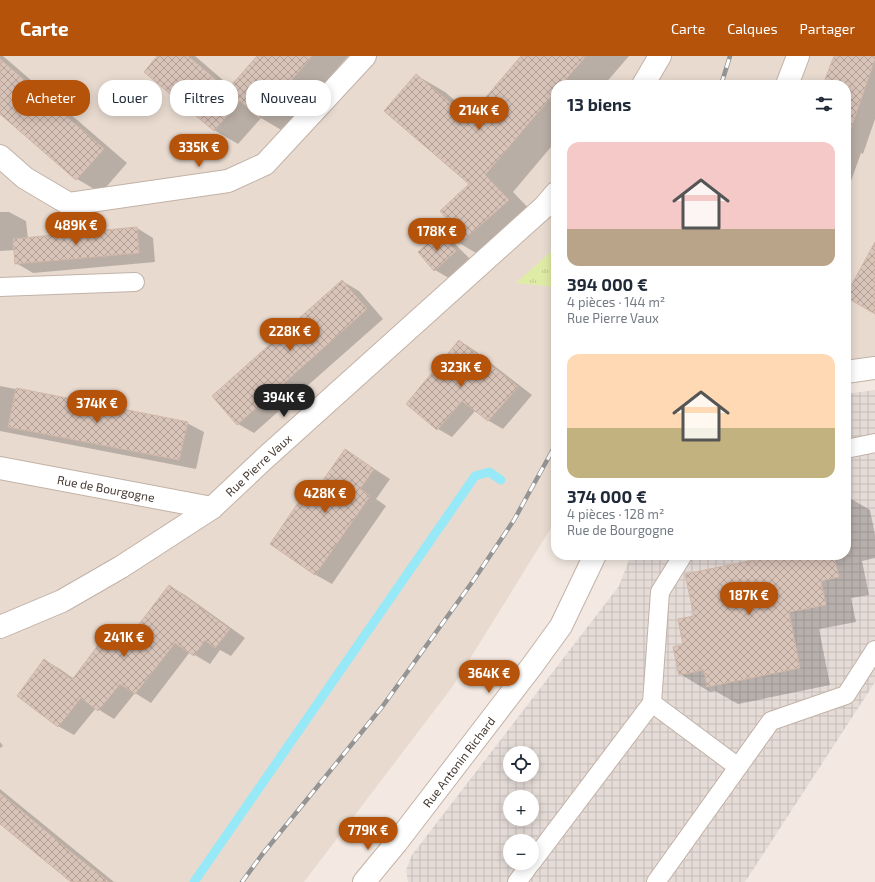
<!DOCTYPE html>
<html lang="fr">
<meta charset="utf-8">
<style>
:root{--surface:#fff;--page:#f2f2f3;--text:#1f2937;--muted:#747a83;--accent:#b45309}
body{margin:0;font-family:"Exo 2",sans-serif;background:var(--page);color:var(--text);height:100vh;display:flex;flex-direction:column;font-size:15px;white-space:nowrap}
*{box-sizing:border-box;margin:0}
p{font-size:13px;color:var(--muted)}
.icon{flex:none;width:22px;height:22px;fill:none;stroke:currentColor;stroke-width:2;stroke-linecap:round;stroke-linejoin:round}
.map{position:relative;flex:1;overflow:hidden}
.sheet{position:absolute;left:551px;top:24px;width:300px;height:480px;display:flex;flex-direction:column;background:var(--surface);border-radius:16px;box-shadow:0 2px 10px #0003}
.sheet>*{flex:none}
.banner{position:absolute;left:12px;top:24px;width:380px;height:36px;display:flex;gap:8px}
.fabs{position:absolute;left:503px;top:690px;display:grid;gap:8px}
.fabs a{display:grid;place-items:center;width:36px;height:36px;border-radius:50%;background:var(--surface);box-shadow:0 2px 10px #0003;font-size:20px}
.price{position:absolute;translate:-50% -34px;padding:0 9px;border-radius:14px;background:var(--accent);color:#fff;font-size:13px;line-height:26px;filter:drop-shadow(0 1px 2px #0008)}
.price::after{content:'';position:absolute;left:50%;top:24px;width:12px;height:9px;margin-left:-6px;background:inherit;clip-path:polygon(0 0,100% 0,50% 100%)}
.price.active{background:#222;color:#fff}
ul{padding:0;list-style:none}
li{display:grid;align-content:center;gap:8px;height:212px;padding:0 16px}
li span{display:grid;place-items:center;height:124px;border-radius:12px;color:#555}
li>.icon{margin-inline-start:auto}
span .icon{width:72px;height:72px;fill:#fffc;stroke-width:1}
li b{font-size:17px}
h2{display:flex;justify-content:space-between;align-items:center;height:48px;padding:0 16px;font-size:17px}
.chip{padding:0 14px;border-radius:16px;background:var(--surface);box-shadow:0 2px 10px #0003;font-size:14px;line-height:36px}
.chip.active{background:var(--accent);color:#fff}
header{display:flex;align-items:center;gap:24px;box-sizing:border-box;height:56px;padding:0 20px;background:var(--accent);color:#fff}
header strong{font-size:19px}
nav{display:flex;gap:22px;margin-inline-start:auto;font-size:14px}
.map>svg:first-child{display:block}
</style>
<header>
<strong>Carte</strong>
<nav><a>Carte</a><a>Calques</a><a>Partager</a></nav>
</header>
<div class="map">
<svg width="875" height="826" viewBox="0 0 875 826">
<defs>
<pattern id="industrial-grid" width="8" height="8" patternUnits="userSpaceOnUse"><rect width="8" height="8" fill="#e5dbd7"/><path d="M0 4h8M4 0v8" fill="none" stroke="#c6bdb9"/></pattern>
<pattern id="grass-tufts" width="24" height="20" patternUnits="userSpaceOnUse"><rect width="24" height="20" fill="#dfeca6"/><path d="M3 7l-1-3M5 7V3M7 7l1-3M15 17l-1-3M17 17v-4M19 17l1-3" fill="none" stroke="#c1cb8f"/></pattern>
<pattern id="building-cross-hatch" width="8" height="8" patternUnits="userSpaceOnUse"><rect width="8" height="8" fill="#d9c4b9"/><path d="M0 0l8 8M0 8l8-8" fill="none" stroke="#b2a097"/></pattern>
</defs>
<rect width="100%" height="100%" fill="#f3e9e2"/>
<polygon fill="#e8dacf" points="0,0 875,0 875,314 846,320 846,29 556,29 556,464 453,630 304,826 0,826"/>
<path fill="url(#industrial-grid)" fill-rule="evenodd" d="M 875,334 L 875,626 L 745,826 L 408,826 L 406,814 L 412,799 L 619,530 L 631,499 L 846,499 L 846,338 ZM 510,697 L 532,697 L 532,719 L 510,719 ZM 510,741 L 532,741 L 532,763 L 510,763 ZM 510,785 L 532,785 L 532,807 L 510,807 Z"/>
<polygon fill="url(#grass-tufts)" points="556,191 556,231 516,227"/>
<g fill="#0003">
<polygon points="0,0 3,0 127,107 101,137 77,123 0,56"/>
<polygon points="159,0 195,0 231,31 258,0 348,0 283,75 261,62 238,88 214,74"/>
<polygon points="522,0 629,0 604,29 556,29 556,85 513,136 537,161 488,204 459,187 449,163 471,128 416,19 445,36 472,59"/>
<polygon points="835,0 875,0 875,63 863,98 861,97 846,139 846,29 824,29"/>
<polygon points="0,156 9,156 26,165 28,183 137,172 153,182 155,206 33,217 16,207 15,194 0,195"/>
<polygon points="439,178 455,188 472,205 452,224 435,214 420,196"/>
<polygon points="342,225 359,235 383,263 254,377 238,368"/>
<polygon points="460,285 474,294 532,339 503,373 489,365 476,354 452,381 438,373 408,348"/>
<polygon points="0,330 187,367 204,376 196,413 0,375"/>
<polygon points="345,394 390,423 376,443 386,450 332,528 316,519 272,488 304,452"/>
<polygon points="846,440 870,454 875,479 875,502 862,505 869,539 851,542 856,566 819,573 830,629 738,648 715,635 710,636 680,618 684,590 695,561 779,500 779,499 846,499"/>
<polygon points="169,530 185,539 245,582 231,600 220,594 210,608 190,596 151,647 135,637 114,663 96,652 74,679 58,670 44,604 60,613 74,623 115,570 131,579"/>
<polygon points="0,686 3,690 0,692"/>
<polygon points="0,733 114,826 73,826 0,767"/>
</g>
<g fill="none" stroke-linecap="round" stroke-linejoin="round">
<polyline stroke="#97e9f7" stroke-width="9" points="194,826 475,420 489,416 501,424"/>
</g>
<g fill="url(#building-cross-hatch)" stroke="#d1b7a9">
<polygon points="157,0 188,0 235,40 228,33 257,0 312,0 259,62 240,45 214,75 144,16"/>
<polygon points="521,0 586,0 561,29 556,29 556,35 485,119 509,144 459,188 441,169 447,163 440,155 469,128 384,55 416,18 468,62"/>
<polygon points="834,0 875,0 875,3 850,75 846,75 846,29 823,29"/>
<polygon points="0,3 104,93 76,124 0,58"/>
<polygon points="137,171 139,197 15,208 13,183"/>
<polygon points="439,177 456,195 434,215 418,196"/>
<polygon points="875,186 875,258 846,241 846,239"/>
<polygon points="342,224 367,253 237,369 212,340"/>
<polygon points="459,284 518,331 488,365 462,345 437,374 406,348"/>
<polygon points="16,332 188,366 179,404 8,371"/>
<polygon points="345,393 374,413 360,433 370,440 315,519 270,488 298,447 304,451"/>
<polygon points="779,499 834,499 839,521 821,525 826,549 789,556 800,612 707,631 704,614 679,619 673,591 683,589 678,563 694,560 685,518"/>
<polygon points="169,529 230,573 215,592 205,584 194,600 175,587 135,638 120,628 98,655 81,642 58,671 17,640 44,603 72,624 114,568 130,580"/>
<polygon points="0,737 71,796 109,826 71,826 0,768"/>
</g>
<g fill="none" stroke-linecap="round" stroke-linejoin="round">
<g stroke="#c2b2a7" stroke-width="20">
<g id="service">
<polyline points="0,231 135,226"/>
<polyline points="846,393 875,387"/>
<polyline points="652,647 738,711"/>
<polyline points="532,806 652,647 660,536 683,499"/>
<polyline points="517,826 531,807"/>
<polyline points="656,826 771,665 846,639 875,594"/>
</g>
</g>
<g stroke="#c2b2a7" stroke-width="24">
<g id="minor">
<polyline points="643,29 660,0"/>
<polyline points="787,29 798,0"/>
<polyline points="0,100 25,122 69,148 228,125 265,108 365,0"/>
<polyline points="846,316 875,312"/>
<path id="s1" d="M 0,412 L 212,452"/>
<path id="s2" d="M 0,571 L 62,545 L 121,511 L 212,452 L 264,403 L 544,151 L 556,137"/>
<path id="s3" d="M 364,826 L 397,786 L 532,610 L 561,570 L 595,499"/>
</g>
</g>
<use href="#service" stroke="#fff" stroke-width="18"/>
<use href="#minor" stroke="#fff" stroke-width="22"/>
<g stroke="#949494" stroke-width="4.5">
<g id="rail">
<polyline points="721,29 730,0"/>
<polyline points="242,826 261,800 382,651 473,525 514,464 556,388"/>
</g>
</g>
<use href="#rail" stroke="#fff" stroke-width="3" stroke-dasharray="9" stroke-linecap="butt"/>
</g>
<g text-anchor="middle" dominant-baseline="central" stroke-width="3" stroke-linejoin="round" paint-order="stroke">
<g font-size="12" fill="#453932" stroke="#fff">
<text stroke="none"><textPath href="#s2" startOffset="307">Rue Pierre Vaux</textPath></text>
<text stroke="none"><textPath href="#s1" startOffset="108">Rue de Bourgogne</textPath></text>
<text stroke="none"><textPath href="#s3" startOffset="153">Rue Antonin Richard</textPath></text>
</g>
</g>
</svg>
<div class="fabs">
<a><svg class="icon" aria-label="locate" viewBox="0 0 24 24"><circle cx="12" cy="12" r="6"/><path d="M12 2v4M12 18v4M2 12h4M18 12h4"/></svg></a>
<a>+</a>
<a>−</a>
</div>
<b class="price" style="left:479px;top:75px">214K €</b>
<b class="price" style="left:199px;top:112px">335K €</b>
<b class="price" style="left:76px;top:190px">489K €</b>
<b class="price" style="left:437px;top:196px">178K €</b>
<b class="price" style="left:290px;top:296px">228K €</b>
<b class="price" style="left:461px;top:332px">323K €</b>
<b class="price active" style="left:284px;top:362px">394K €</b>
<b class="price" style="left:97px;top:368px">374K €</b>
<b class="price" style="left:325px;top:458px">428K €</b>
<b class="price" style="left:749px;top:560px">187K €</b>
<b class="price" style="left:124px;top:602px">241K €</b>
<b class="price" style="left:489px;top:638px">364K €</b>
<b class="price" style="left:368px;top:795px">779K €</b>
<div class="banner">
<a class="chip active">Acheter</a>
<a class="chip">Louer</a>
<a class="chip">Filtres</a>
<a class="chip">Nouveau</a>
</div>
<section class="sheet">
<h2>13 biens<svg class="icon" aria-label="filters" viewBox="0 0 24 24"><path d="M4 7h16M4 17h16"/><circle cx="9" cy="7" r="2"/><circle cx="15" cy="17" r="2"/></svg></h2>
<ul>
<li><span style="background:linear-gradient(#f6c9c9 70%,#b9a48a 0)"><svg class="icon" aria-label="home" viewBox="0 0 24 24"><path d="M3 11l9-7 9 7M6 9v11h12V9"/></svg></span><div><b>394 000 €</b><p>4 pièces · 144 m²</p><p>Rue Pierre Vaux</p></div></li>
<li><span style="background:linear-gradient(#ffd9b3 60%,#c2b280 0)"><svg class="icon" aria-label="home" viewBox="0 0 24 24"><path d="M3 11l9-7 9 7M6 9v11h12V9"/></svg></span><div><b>374 000 €</b><p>4 pièces · 128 m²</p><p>Rue de Bourgogne</p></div></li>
</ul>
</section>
</div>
